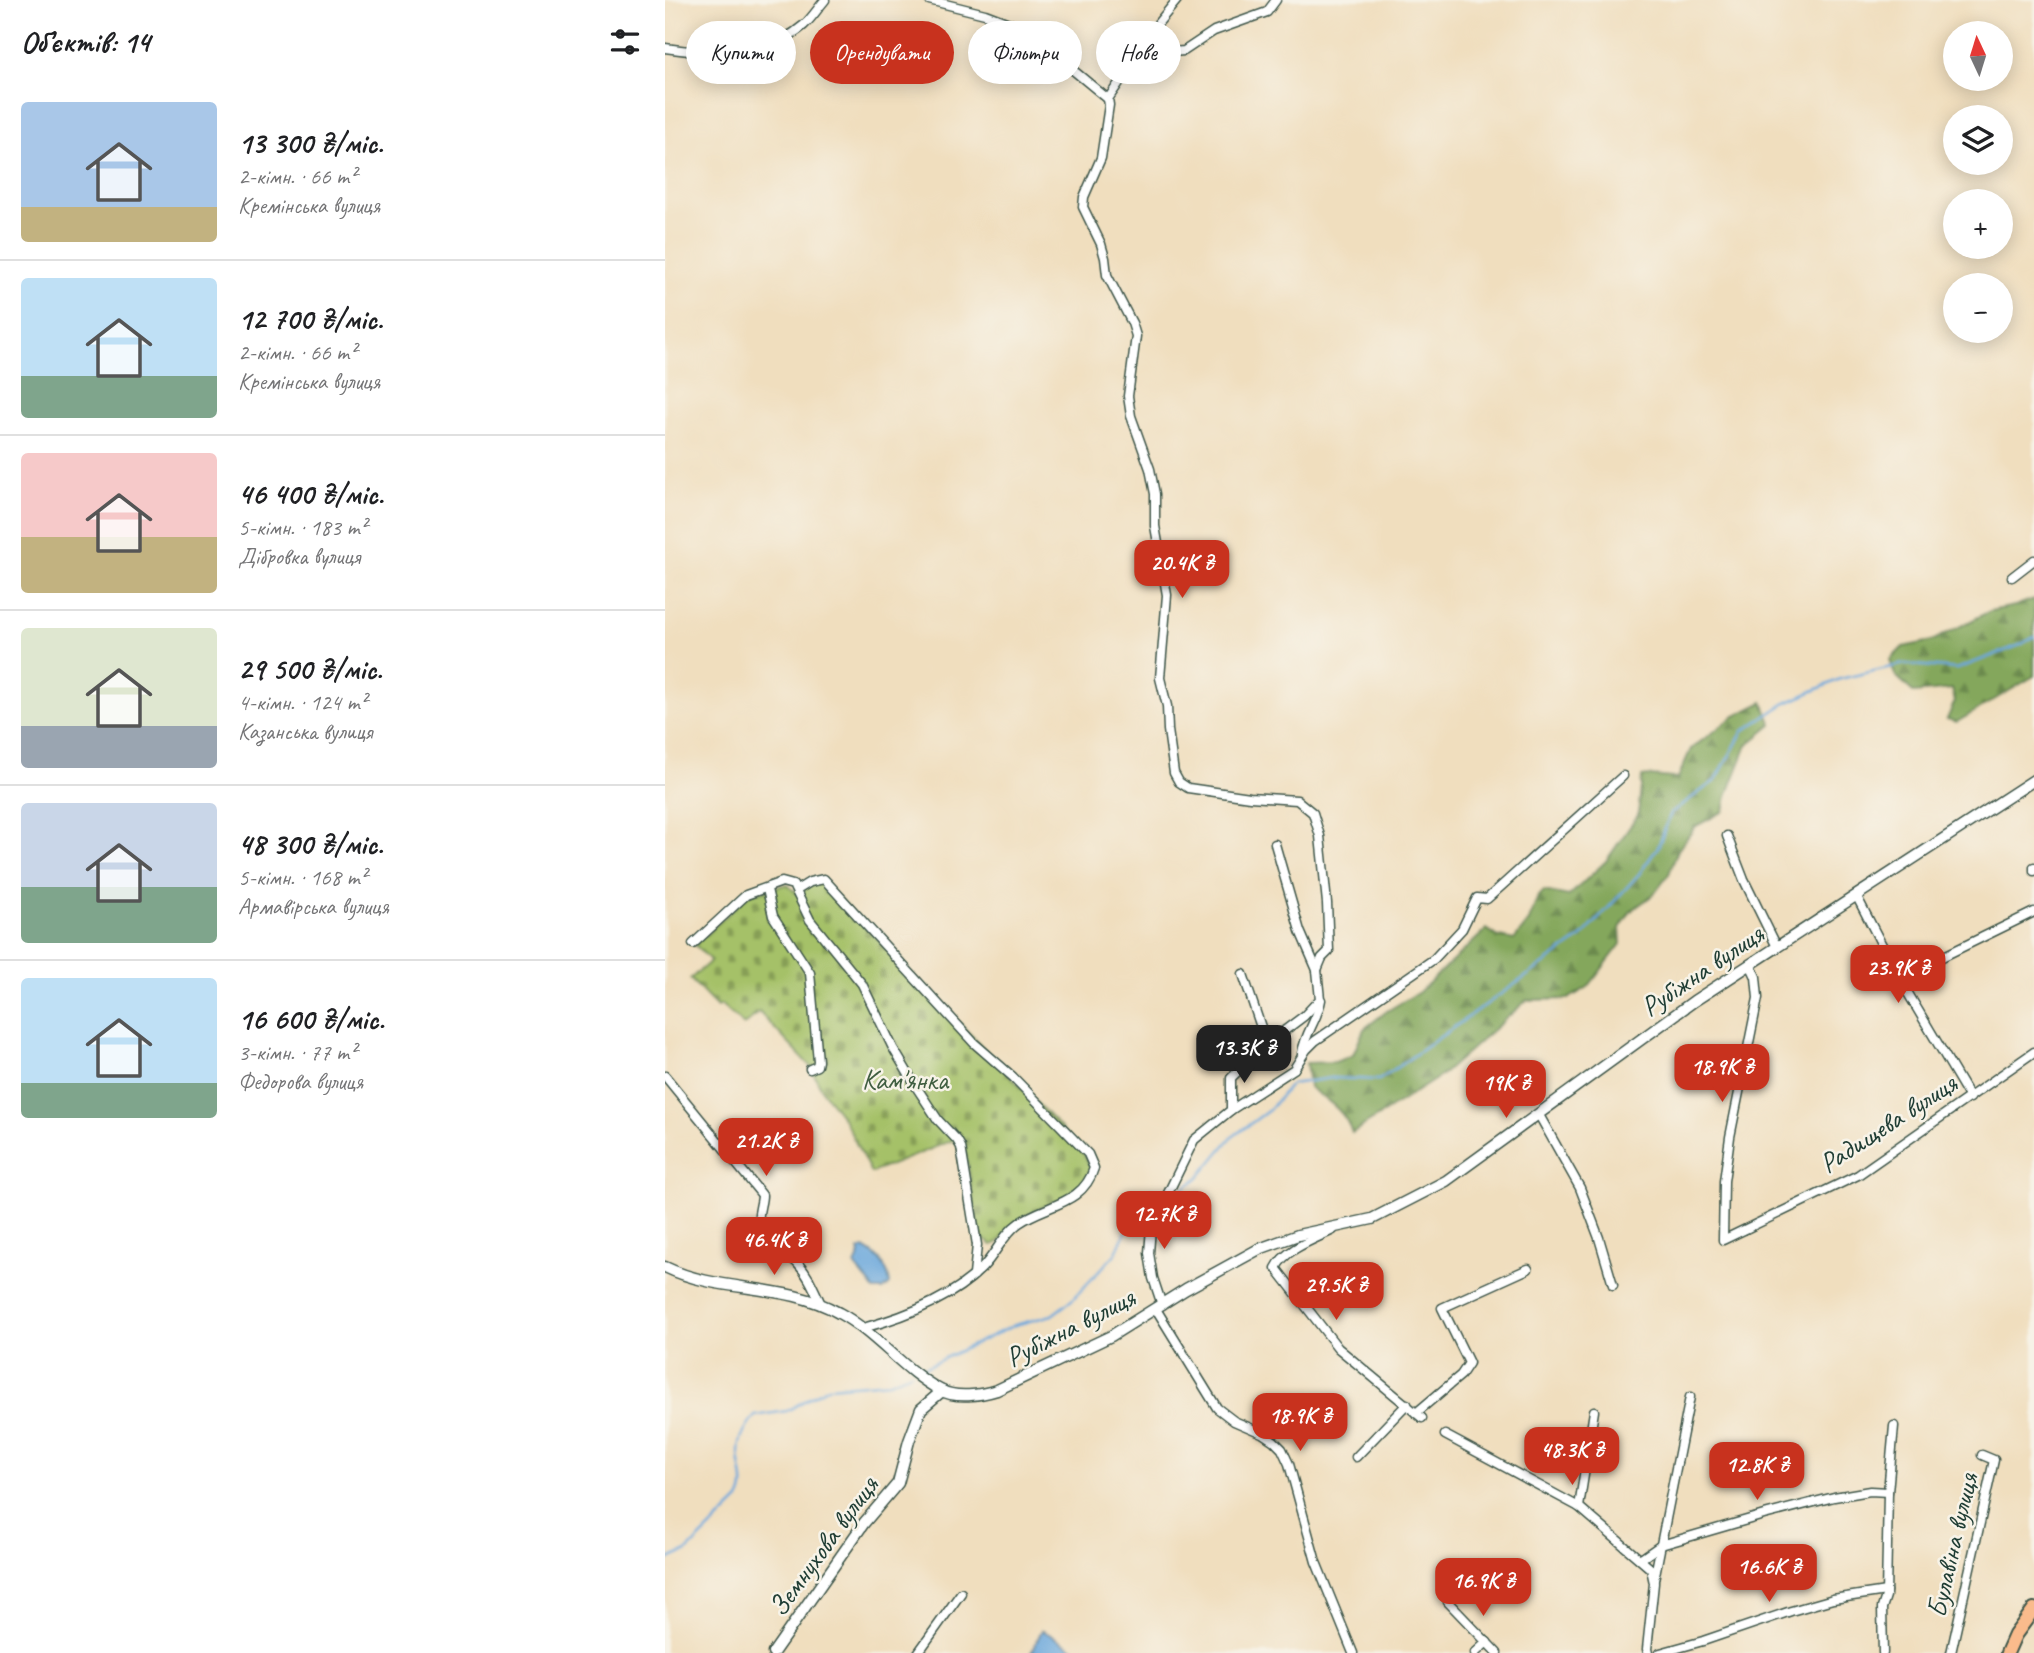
<!DOCTYPE html>
<html lang="uk">
<meta charset="utf-8">
<style>
:root{--surface:#fff;--page:#f6f6f6;--text:#202124;--muted:#757577;--line:#e0e0e0;--accent:#c8321e}
body{margin:0;font-family:Caveat,sans-serif;background:var(--page);color:var(--text);height:100vh;display:flex;flex-direction:column;font-size:26px;white-space:nowrap}
*{box-sizing:border-box;margin:0}
p{font-size:23px;color:var(--muted)}
.icon{flex:none;width:38px;height:38px;fill:none;stroke:currentColor;stroke-width:2;stroke-linecap:round;stroke-linejoin:round}
.map{position:relative;flex:1;overflow:hidden}
.details{display:flex;flex-direction:column;background:var(--surface);width:665px}
.details>*{flex:none}
.guide{position:absolute;left:21px;top:21px;width:665px;height:63px;display:flex;gap:14px}
.needle{width:46px;rotate:356deg}
.buttons{position:absolute;left:1278px;top:21px;display:grid;gap:14px}
.buttons a{display:grid;place-items:center;width:70px;height:70px;border-radius:50%;background:var(--surface);box-shadow:0 4px 18px #0003;font-size:35px}
.price{position:absolute;translate:-50% -60px;padding:0 16px;border-radius:14px;background:var(--accent);color:#fff;font-size:23px;line-height:46px;filter:drop-shadow(0 2px 4px #0008)}
.price::after{content:'';position:absolute;left:50%;top:42px;width:21px;height:16px;margin-left:-10px;background:inherit;clip-path:polygon(0 0,100% 0,50% 100%)}
.price.selected{background:#222;color:#fff}
ul{padding:0;list-style:none}
li{display:flex;align-items:center;gap:21px;height:175px;padding:0 21px}
li+li{border-top:2px solid var(--line)}
li span{display:grid;place-items:center;flex:none;width:196px;height:140px;border-radius:7px;color:#555}
li>.icon{margin-inline-start:auto}
span .icon{width:84px;height:84px;fill:#fffc;stroke-width:1}
li b{font-size:30px}
h2{display:flex;justify-content:space-between;align-items:center;height:84px;padding:0 21px;font-size:30px}
.chip{padding:0 24px;border-radius:32px;background:var(--surface);box-shadow:0 4px 18px #0003;font-size:24px;line-height:63px}
.chip.selected{background:var(--accent);color:#fff}
main{display:flex;flex:1;min-height:0}
.map>svg:first-child{display:block}
</style>
<main>
<section class="details">
<h2>Об’єктів: 14<svg class="icon" aria-label="filters" viewBox="0 0 24 24"><path d="M4 7h16M4 17h16"/><circle cx="9" cy="7" r="2"/><circle cx="15" cy="17" r="2"/></svg></h2>
<ul>
<li><span style="background:linear-gradient(#a9c7e8 75%,#c2b280 0)"><svg class="icon" aria-label="home" viewBox="0 0 24 24"><path d="M3 11l9-7 9 7M6 9v11h12V9"/></svg></span><div><b>13 300 ₴/міс.</b><p>2-кімн. · 66 m²</p><p>Кремінська вулиця</p></div></li>
<li><span style="background:linear-gradient(#bfe0f5 70%,#7fa58c 0)"><svg class="icon" aria-label="home" viewBox="0 0 24 24"><path d="M3 11l9-7 9 7M6 9v11h12V9"/></svg></span><div><b>12 700 ₴/міс.</b><p>2-кімн. · 66 m²</p><p>Кремінська вулиця</p></div></li>
<li><span style="background:linear-gradient(#f6c9c9 60%,#c2b280 0)"><svg class="icon" aria-label="home" viewBox="0 0 24 24"><path d="M3 11l9-7 9 7M6 9v11h12V9"/></svg></span><div><b>46 400 ₴/міс.</b><p>5-кімн. · 183 m²</p><p>Дібровка вулиця</p></div></li>
<li><span style="background:linear-gradient(#dfe7d0 70%,#9aa5b1 0)"><svg class="icon" aria-label="home" viewBox="0 0 24 24"><path d="M3 11l9-7 9 7M6 9v11h12V9"/></svg></span><div><b>29 500 ₴/міс.</b><p>4-кімн. · 124 m²</p><p>Казанська вулиця</p></div></li>
<li><span style="background:linear-gradient(#c9d6e8 60%,#7fa58c 0)"><svg class="icon" aria-label="home" viewBox="0 0 24 24"><path d="M3 11l9-7 9 7M6 9v11h12V9"/></svg></span><div><b>48 300 ₴/міс.</b><p>5-кімн. · 168 m²</p><p>Армавірська вулиця</p></div></li>
<li><span style="background:linear-gradient(#bfe0f5 75%,#7fa58c 0)"><svg class="icon" aria-label="home" viewBox="0 0 24 24"><path d="M3 11l9-7 9 7M6 9v11h12V9"/></svg></span><div><b>16 600 ₴/міс.</b><p>3-кімн. · 77 m²</p><p>Федорова вулиця</p></div></li>
</ul>
</section>
<div class="map">
<svg width="1369" height="1653" viewBox="0 0 1369 1653">
<defs>
<pattern id="forest-firs" width="22" height="20" patternUnits="userSpaceOnUse" patternTransform="scale(1.75)"><rect width="22" height="20" fill="#84a75c"/><path d="M5 1l3.5 6h-7zM16 11l3.5 6h-7z" fill="#6b894d"/></pattern>
<pattern id="cemetery-stones" width="16" height="16" patternUnits="userSpaceOnUse" patternTransform="scale(1.75)"><rect width="16" height="16" fill="#a5c168"/><path d="M2 7V4a2 2 0 0 1 4 0v3zM10 15v-3a2 2 0 0 1 4 0v3z" fill="#869e56"/></pattern>
</defs>
<rect width="100%" height="100%" fill="#f7f3e8"/>
<filter id="ink" filterUnits="userSpaceOnUse"><feTurbulence type="fractalNoise" baseFrequency=".0143" numOctaves="2"/><feDisplacementMap in="SourceGraphic" scale="14" xChannelSelector="R" yChannelSelector="G"/><feConvolveMatrix kernelMatrix="1 2 1 2 8 2 1 2 1" color-interpolation-filters="sRGB"/></filter>
<filter id="wash" filterUnits="userSpaceOnUse"><feTurbulence type="fractalNoise" baseFrequency=".00686" numOctaves="4" result="noise"/><feDisplacementMap in="SourceGraphic" scale="28" xChannelSelector="R" yChannelSelector="G"/><feGaussianBlur stdDeviation="1.57" result="paint"/><feColorMatrix in="noise" values="0 0 0 0 0 0 0 0 0 0 0 0 0 0 0 0 0 1.4 0 .05"/><feComposite in="paint" operator="in"/></filter>
<g filter="url(#wash)">
<rect width="100%" height="100%" fill="#f0debe"/>
<g fill="url(#forest-firs)" stroke="#527248" stroke-width="2">
<polygon points="1369,599 1369,676 1292,722 1282,719 1290,701 1287,689 1249,693 1230,675 1225,660 1238,647 1267,641 1325,611 1350,606"/>
<path d="M 1098,702 L 1107,725 L 1082,745 L 1062,796 L 1059,811 L 1031,826 L 1013,850 L 1004,874 L 989,894 L 966,911 L 955,928 L 956,944 L 923,987 L 903,999 L 862,1000 L 777,1075 L 687,1133 C 680,1110 663,1101 644,1087 L 641,1063 L 670,1062 L 688,1055 L 699,1029 L 722,1011 L 754,992 L 822,929 L 831,936 L 849,940 L 864,921 L 873,896 L 879,891 L 904,896 L 941,861 L 973,815 L 977,777 C 989,774 1000,779 1013,778 L 1026,749 L 1068,717 Z"/>
</g>
<path fill="url(#cemetery-stones)" stroke="#627f4e" stroke-width="2" d="M 157,881 L 417,1150 L 426,1168 C 411,1204 383,1199 356,1219 C 347,1226 340,1236 332,1243 L 327,1245 L 318,1239 L 314,1233 L 300,1149 L 288,1140 L 206,1173 L 180,1121 L 157,1090 L 145,1066 L 94,1012 L 79,1025 L 56,1005 L 52,1007 L 25,979 L 46,961 L 30,945 L 83,895 L 122,884 L 129,891 Z"/>
<g fill="#6ba7dc" stroke="#457288" stroke-width="2">
<path d="M 199,1248 C 214,1256 223,1267 225,1284 L 218,1290 L 209,1290 C 206,1282 195,1274 190,1265 L 195,1254 L 194,1250 Z"/>
<polygon points="377,1630 417,1653 366,1653"/>
</g>
<g fill="none" stroke-linecap="round" stroke-linejoin="round">
<g stroke="#6ba7dc" stroke-width="2.5">
<polyline points="252,1371 350,1325 387,1315 408,1299 451,1253 474,1201 484,1189 510,1195 533,1178 566,1138 604,1110 626,1084 667,1078 714,1080 917,937 974,874 993,847 1006,813 1051,780 1078,731 1119,704 1175,679 1239,664 1292,669 1355,645 1369,637"/>
<path d="M 0,1561 L 22,1551 L 74,1500 C 89,1474 56,1454 90,1416 L 122,1411 L 163,1387 L 224,1382 L 246,1373"/>
</g>
</g>
</g>
<g filter="url(#ink)">
<g fill="none" stroke-linecap="round" stroke-linejoin="round">
<g stroke="#3e5549" stroke-width="11">
<g id="minor">
<polyline points="264,0 320,14 357,28 443,99"/>
<polyline points="512,0 480,39 456,80 443,99 444,105 436,158 419,197 418,207 436,244 440,258 442,275 467,323 471,336 463,396 466,416 485,469 490,494 490,526 502,595 495,678 502,706 503,730 509,773 514,782 523,788 585,797 632,800 648,813 655,836 662,903 664,951 657,958 652,970"/>
<path d="M 0,48 C 48,55 100,59 139,25 C 147,18 153,8 160,0"/>
<polyline points="471,55 519,51 549,31 602,12 611,0"/>
<polyline points="1347,577 1369,560"/>
<polyline points="1062,836 1079,880 1112,947"/>
<polyline points="1369,867 1369,871"/>
<polyline points="102,889 108,916 145,973 153,1061 152,1066 145,1069"/>
<path d="M 132,890 L 145,882 L 159,879 L 309,1043 L 348,1077 L 423,1154 L 429,1168 C 418,1205 381,1204 354,1223 C 338,1234 331,1254 317,1268 C 286,1299 239,1317 198,1328"/>
<polyline points="1191,895 1234,978 1305,1098"/>
<polyline points="28,944 81,895 117,882 128,885 145,920 197,984 228,1048 250,1085 273,1120 292,1140 296,1147 312,1245 309,1275"/>
<polyline points="1085,964 1091,977 1093,998 1065,1137 1059,1181 1058,1240 1193,1175 1369,1052"/>
<polyline points="1234,978 1369,912"/>
<polyline points="599,1046 639,1016 655,999 652,970 635,931 610,844"/>
<path d="M 637,1053 C 640,1033 653,1019 656,1000"/>
<path d="M 0,1076 L 97,1195 C 97,1204 92,1213 94,1223 C 97,1242 119,1251 132,1263 C 143,1274 149,1289 155,1302"/>
<polyline points="566,1110 629,1069 641,1050 650,1041 769,959 797,929 812,898 822,899 958,776"/>
<polyline points="874,1115 915,1188 934,1238 948,1285"/>
<path d="M 668,1230 C 650,1239 620,1249 611,1268 L 673,1348 L 757,1418"/>
<polyline points="497,1305 488,1278 484,1253 486,1228 529,1140 566,1110 566,1078 599,1046 601,1042 578,974"/>
<polyline points="491,1309 552,1408 569,1421 597,1433 609,1441 617,1449 624,1464 651,1562 688,1653"/>
<polyline points="751,1413 796,1375 804,1363 777,1308 863,1269"/>
<polyline points="780,1435 914,1507 986,1569 989,1583 982,1649 983,1653"/>
<polyline points="691,1457 742,1404"/>
<polyline points="914,1507 929,1411"/>
<polyline points="976,1559 996,1545 1099,1515 1169,1497 1205,1491 1223,1492"/>
<polyline points="989,1580 1025,1397"/>
<polyline points="783,1602 832,1653"/>
<polyline points="253,1653 296,1593"/>
<polyline points="810,1653 822,1642"/>
<polyline points="995,1653 1038,1641 1126,1611 1168,1599 1221,1591"/>
<polyline points="1218,1653 1217,1608 1221,1596 1223,1492 1229,1426"/>
<polyline points="1286,1653 1329,1460 1317,1455"/>
</g>
</g>
<g stroke="#3e5549" stroke-width="13">
<g id="tertiary">
<path d="M 0,1267 C 55,1294 120,1282 174,1313 C 211,1333 238,1370 275,1390 C 291,1399 316,1395 332,1390 L 446,1336 L 521,1289 L 594,1249 L 633,1235 L 707,1219 L 781,1181 L 1029,1001 L 1369,780"/>
<polyline points="108,1653 199,1523 233,1483 244,1441 256,1409 277,1391"/>
</g>
</g>
<g stroke="#3e5549" stroke-width="16">
<polyline id="primary" points="1342,1653 1350,1635 1369,1609"/>
</g>
<use href="#minor" stroke="#fff" stroke-width="8"/>
<use href="#tertiary" stroke="#fff" stroke-width="10"/>
<use href="#primary" stroke="#fabb8c" stroke-width="12"/>
</g>
</g>
<g text-anchor="middle" dominant-baseline="central" stroke-width="5" stroke-linejoin="round" paint-order="stroke">
<g font-size="28" fill="#1f3d34" stroke="#f7f3e8">
<text transform="translate(1037 970) rotate(-34)">Рубіжна вулиця</text>
<text transform="translate(1223 1123) rotate(-33)">Радищева вулиця</text>
<text transform="translate(405 1327) rotate(-27)">Рубіжна вулиця</text>
<text transform="translate(1287 1545) rotate(-77)">Булавіна вулиця</text>
<text transform="translate(158 1546) rotate(-54)">Земнухова вулиця</text>
</g>
<g font-size="28" fill="#405e41" stroke="#f7f3e8">
<text x="240" y="1079">Кам'янка</text>
</g>
</g>
</svg>
<div class="buttons">
<a><svg class="needle" viewBox="-14 -14 28 28"><path d="M0-13l5 13h-10z" fill="#e53935"/><path d="M0 13l5-13h-10z" fill="#757577"/></svg></a>
<a><svg class="icon" aria-label="layers" viewBox="0 0 24 24"><path d="M12 4l9 5-9 5-9-5zM3 14l9 5 9-5"/></svg></a>
<a>+</a>
<a>−</a>
</div>
<b class="price" style="left:517px;top:600px">20.4K ₴</b>
<b class="price" style="left:1233px;top:1005px">23.9K ₴</b>
<b class="price selected" style="left:579px;top:1085px">13.3K ₴</b>
<b class="price" style="left:1057px;top:1104px">18.9K ₴</b>
<b class="price" style="left:841px;top:1120px">19K ₴</b>
<b class="price" style="left:101px;top:1178px">21.2K ₴</b>
<b class="price" style="left:499px;top:1251px">12.7K ₴</b>
<b class="price" style="left:109px;top:1277px">46.4K ₴</b>
<b class="price" style="left:671px;top:1322px">29.5K ₴</b>
<b class="price" style="left:635px;top:1453px">18.9K ₴</b>
<b class="price" style="left:907px;top:1487px">48.3K ₴</b>
<b class="price" style="left:1092px;top:1502px">12.8K ₴</b>
<b class="price" style="left:1104px;top:1604px">16.6K ₴</b>
<b class="price" style="left:818px;top:1618px">16.9K ₴</b>
<div class="guide">
<a class="chip">Купити</a>
<a class="chip selected">Орендувати</a>
<a class="chip">Фільтри</a>
<a class="chip">Нове</a>
</div>
</div>
</main>
